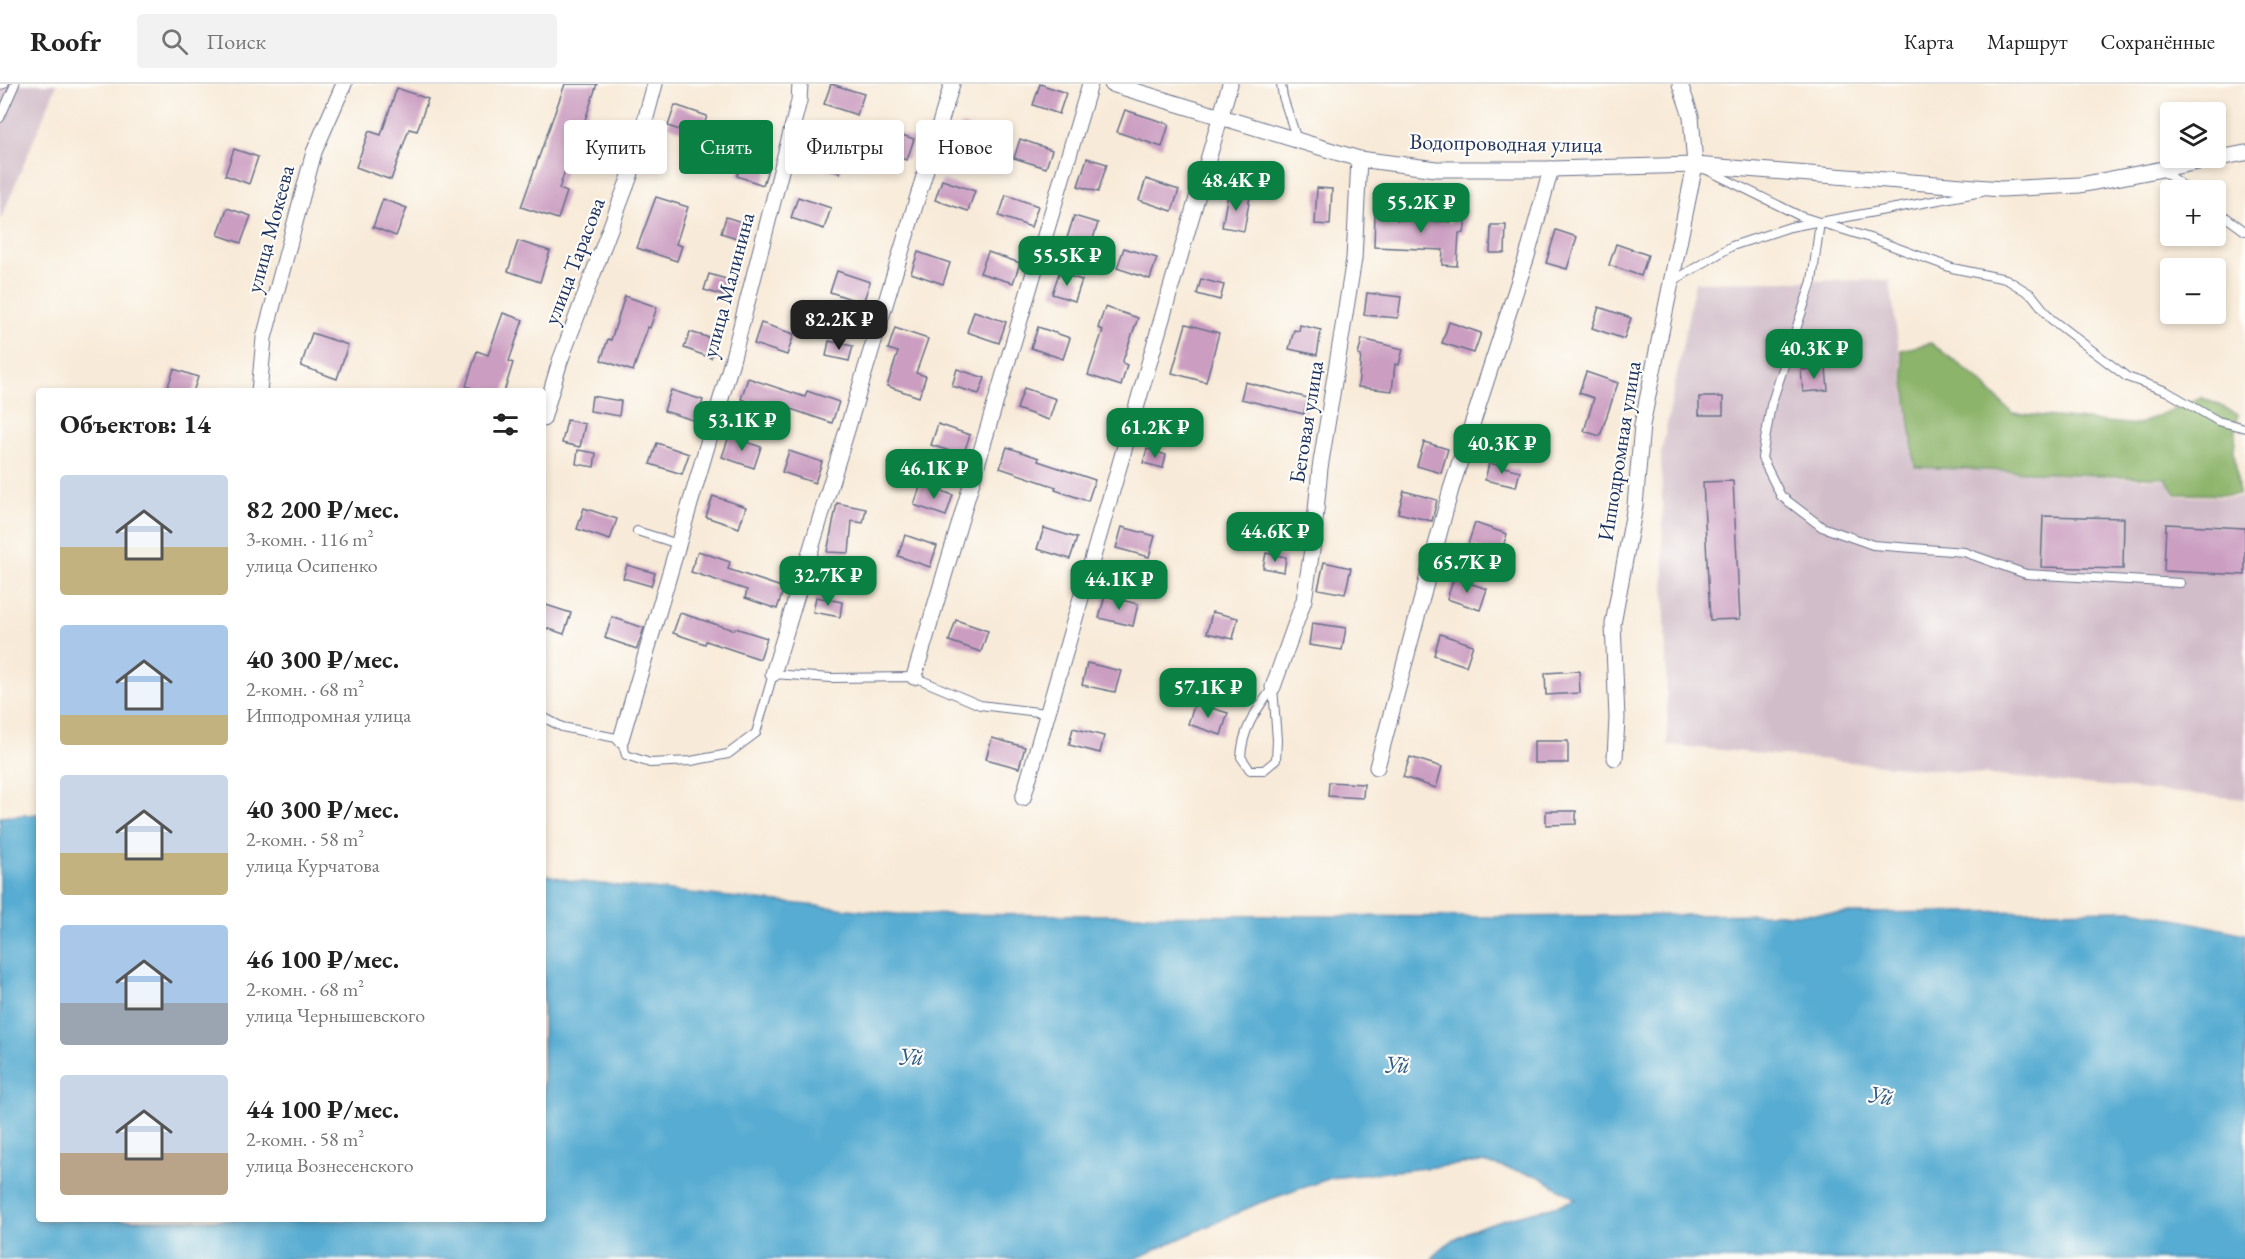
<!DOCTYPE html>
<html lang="ru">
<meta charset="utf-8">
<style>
:root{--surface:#fff;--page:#f2f2f2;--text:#222;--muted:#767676;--line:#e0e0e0;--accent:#0b8043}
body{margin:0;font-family:"EB Garamond",serif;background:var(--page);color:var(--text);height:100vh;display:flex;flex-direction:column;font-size:22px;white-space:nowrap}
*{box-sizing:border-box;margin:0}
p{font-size:20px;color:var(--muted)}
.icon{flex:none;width:33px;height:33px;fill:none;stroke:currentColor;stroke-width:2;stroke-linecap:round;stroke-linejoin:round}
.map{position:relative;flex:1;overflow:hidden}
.drawer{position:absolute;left:36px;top:304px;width:510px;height:834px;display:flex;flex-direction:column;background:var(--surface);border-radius:6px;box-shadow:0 3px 9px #0003}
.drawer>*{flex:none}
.guide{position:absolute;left:564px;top:36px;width:570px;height:54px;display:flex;gap:12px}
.buttons{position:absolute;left:2160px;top:18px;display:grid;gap:12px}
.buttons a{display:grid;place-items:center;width:66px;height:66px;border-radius:6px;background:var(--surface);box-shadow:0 3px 9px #0003;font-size:30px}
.price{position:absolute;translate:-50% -51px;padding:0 14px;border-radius:12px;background:var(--accent);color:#fff;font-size:20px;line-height:39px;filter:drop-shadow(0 2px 3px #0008)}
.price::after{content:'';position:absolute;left:50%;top:36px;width:18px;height:14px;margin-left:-9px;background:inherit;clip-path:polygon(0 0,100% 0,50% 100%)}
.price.active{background:#222;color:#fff}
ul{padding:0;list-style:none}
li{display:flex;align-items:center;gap:18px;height:150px;padding:0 24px}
li span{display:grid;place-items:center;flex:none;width:168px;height:120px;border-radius:6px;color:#555}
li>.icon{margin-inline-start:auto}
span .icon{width:72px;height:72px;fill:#fffc;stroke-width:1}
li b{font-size:26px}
h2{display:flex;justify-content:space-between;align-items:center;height:72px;padding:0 24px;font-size:26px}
.tag{padding:0 21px;border-radius:6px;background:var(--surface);box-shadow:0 3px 9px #0003;font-size:21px;line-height:54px}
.tag.active{background:var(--accent);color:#fff}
header{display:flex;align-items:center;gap:36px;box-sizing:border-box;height:84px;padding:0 30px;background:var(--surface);border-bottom:2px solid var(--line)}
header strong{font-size:28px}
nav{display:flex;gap:33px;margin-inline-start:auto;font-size:21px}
.search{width:420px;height:54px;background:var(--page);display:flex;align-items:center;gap:15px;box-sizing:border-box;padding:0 21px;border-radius:6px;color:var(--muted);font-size:22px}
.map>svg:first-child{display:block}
</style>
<header>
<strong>Roofr</strong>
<div class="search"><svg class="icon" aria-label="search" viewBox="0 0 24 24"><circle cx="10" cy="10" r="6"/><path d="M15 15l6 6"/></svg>Поиск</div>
<nav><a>Карта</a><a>Маршрут</a><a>Сохранённые</a></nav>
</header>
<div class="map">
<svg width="2245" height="1175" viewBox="0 0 2245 1175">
<rect width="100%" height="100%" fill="#fdfcf7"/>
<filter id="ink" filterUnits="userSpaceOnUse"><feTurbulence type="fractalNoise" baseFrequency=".0167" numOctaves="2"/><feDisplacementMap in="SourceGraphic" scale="12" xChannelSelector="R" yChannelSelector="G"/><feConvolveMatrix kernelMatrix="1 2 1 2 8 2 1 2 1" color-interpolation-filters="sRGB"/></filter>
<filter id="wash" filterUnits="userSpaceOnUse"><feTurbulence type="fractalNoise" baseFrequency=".008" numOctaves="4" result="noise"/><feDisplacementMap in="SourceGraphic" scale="24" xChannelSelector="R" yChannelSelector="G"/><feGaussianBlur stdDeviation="1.35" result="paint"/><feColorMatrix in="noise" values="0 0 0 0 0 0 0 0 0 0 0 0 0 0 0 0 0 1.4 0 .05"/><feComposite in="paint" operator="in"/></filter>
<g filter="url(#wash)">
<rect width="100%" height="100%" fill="#f8ead8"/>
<g fill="#d1bdc9">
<polygon points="0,0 57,0 0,137"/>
<polygon points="1890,196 1914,384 2166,396 2175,412 2245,414 2245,715 1668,661 1661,370 1695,198"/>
</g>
<polygon fill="#8cb46a" stroke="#547264" stroke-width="1.5" points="1931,259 1977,294 2012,329 2137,341 2201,313 2238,330 2234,366 2239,411 2176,410 2166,394 1915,383 1901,266"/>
<path fill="#56acd2" stroke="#386e98" stroke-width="1.5" d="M 39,730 L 39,1136 L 543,1136 L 543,790 L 572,797 L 897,830 L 1499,833 L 2134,826 L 2245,850 L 2245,1175 L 1432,1175 C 1463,1135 1532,1133 1576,1115 L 1538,1092 L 1482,1078 L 1331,1094 L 1259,1119 L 1135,1175 L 0,1175 L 0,733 Z"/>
<g id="blocks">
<g fill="#cb9dc1">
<polygon points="565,0 597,0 582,45 579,44 559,105 567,108 558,135 521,123"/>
<polygon points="831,0 864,10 857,31 824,20"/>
<polygon points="1040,0 1066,9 1059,30 1033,21"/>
<polygon points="397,4 428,15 417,47 409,45 391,96 356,83 369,47 381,51"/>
<polygon points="675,21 707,32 700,53 668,42"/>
<polygon points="1125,26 1169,40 1162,63 1117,48"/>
<polygon points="961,41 990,50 985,66 956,56"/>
<polygon points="881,44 914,55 907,76 874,65"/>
<polygon points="1020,55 1052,66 1046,84 1014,74"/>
<polygon points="814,57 847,68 840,89 807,78"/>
<polygon points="234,65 258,73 249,100 225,91"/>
<polygon points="1087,74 1107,80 1098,108 1078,102"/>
<polygon points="742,77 768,85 763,101 737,92"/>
<polygon points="1146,95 1179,106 1172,127 1139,116"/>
<polygon points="942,96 975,107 968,127 935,116"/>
<polygon points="1317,104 1332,105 1330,141 1315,140"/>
<polygon points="1228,109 1250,113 1244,147 1222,143"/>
<polygon points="1006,111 1038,122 1031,143 999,132"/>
<polygon points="656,113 688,123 676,160 682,162 677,177 637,164"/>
<polygon points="798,113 831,124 824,145 791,134"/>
<polygon points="383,115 407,124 396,152 373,143"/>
<polygon points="227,124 251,132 241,159 218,151"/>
<polygon points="1452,125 1467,127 1464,149 1459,149 1457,182 1442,181 1443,166 1374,163 1375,129 1398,130 1397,136 1451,138"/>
<polygon points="1074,132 1098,139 1091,161 1067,154"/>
<polygon points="726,133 748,140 743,156 721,149"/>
<polygon points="1491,141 1506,141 1505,169 1490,169"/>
<polygon points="1556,146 1577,153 1567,185 1546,179"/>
<polygon points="518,157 550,167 540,198 508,187"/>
<polygon points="1616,160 1648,171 1641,192 1609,181"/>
<polygon points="1124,164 1157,174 1150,195 1117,184"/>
<polygon points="918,168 950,179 943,200 911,189"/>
<polygon points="988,168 1020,179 1013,199 980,189"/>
<polygon points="837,187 870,198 863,219 830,208"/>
<polygon points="1059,189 1082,196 1075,217 1052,210"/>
<polygon points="709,190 733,197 728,213 704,206"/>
<polygon points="1201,195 1224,201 1220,216 1197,210"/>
<polygon points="1367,209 1401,213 1398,234 1364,231"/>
<polygon points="625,212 657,223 650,244 648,243 633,287 601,276 608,255 611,256"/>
<polygon points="1105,223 1138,234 1122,279 1127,281 1121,302 1088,291 1103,246 1098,244"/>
<polygon points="1599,223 1631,234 1624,255 1592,244"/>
<polygon points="974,227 1006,238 999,259 967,248"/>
<polygon points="503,229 523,236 509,277 513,279 504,308 483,308 466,302 477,267 488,271"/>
<polygon points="1449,238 1481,249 1474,269 1442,259"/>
<polygon points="761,239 794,250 787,271 754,260"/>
<polygon points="1186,240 1219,249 1206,298 1172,289"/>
<polygon points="1300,241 1321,246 1317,271 1289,265 1294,246 1299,247"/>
<polygon points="1038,243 1070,254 1063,275 1031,264"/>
<polygon points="895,244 928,255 916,289 926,292 919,313 887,302 898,268 888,265"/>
<polygon points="690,248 717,256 711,274 684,264"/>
<polygon points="312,249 348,261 337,295 301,282"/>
<polygon points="1362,255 1403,265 1399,281 1395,280 1392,307 1358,303 1361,272 1358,271"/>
<polygon points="829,257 853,262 849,277 826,272"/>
<polygon points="1826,284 1828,306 1803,308 1801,286"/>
<polygon points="174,285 198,293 193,308 166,308"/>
<polygon points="957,285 985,294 979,310 952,302"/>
<polygon points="1586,288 1618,299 1600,352 1584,347 1594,314 1579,309"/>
<polygon points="748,294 805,313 807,307 839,318 832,339 776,320 774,326 741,315"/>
<polygon points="1245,298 1308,314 1304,330 1241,315"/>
<polygon points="1024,304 1056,315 1049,336 1017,325"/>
<polygon points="671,306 703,316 696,337 664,327"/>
<polygon points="592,312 621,317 619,332 590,327"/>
<rect x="1699" y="313" width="24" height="18"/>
<polygon points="567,336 585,340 580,363 562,359"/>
<polygon points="938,340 970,351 963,371 931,361"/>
<polygon points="729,352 761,363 754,384 722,373"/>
<polygon points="1424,358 1448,365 1441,389 1417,382"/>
<polygon points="657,359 689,370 682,390 650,380"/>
<polygon points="1007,363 1039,374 1038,377 1095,396 1088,417 1055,406 1056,403 1000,384"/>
<polygon points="1147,365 1166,371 1163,384 1143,379"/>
<polygon points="578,366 596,369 594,383 576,380"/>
<polygon points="789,367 822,378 815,399 782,388"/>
<polygon points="1489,379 1520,387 1516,403 1485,396"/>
<polygon points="1733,397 1740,535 1710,536 1703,398"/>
<polygon points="921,400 953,411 946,432 914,421"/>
<polygon points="1404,407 1437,416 1432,437 1398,429"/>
<polygon points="713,412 746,423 739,444 706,433"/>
<polygon points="837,419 866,425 863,439 852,437 849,469 827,468"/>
<polygon points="584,424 617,435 610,456 577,445"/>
<polygon points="2043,432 2124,434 2123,485 2041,483"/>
<polygon points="1475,439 1507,450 1500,471 1468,460"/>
<polygon points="2166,440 2245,444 2245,491 2164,487"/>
<polygon points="1122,443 1155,452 1149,473 1116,464"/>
<polygon points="1044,444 1077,454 1070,475 1037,465"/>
<polygon points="905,451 937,462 930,483 898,472"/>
<polygon points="698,467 730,478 728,485 784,504 777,525 745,514 747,506 691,488"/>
<polygon points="1266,469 1286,473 1284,488 1263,484"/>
<polygon points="1324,478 1351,484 1345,510 1318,505"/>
<polygon points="627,481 655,489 651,502 623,494"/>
<polygon points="1454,494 1487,505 1480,526 1447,515"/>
<polygon points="1105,512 1138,520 1133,542 1099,534"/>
<polygon points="816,513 842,518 840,533 813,528"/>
<polygon points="543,520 571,529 564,550 543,543"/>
<polygon points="1212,528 1238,534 1233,555 1207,549"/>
<polygon points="680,529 734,546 735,544 767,554 760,575 706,557 705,560 673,549"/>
<polygon points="612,533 644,544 637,565 605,554"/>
<polygon points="956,536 988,547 981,568 949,557"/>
<polygon points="1312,539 1346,544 1342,566 1309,561"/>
<polygon points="1440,550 1473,561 1466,582 1434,571"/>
<polygon points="1087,579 1121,587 1115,608 1082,601"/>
<polygon points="1579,587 1580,609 1546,611 1545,589"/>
<polygon points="1195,619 1228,629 1221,651 1188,640"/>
<polygon points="1073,644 1104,652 1100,669 1069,661"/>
<polygon points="992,654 1025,663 1019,684 986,675"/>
<rect x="1534" y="657" width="34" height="22"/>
<polygon points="1410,673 1442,683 1436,704 1403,693"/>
<polygon points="1329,698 1364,700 1363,714 1328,712"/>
<polygon points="1546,727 1576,727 1576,740 1546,741"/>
</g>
</g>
</g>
<g filter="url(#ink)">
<use href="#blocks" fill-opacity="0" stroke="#687089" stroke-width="1.5"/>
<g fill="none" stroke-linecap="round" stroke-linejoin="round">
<g stroke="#687089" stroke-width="10">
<g id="service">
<polyline points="1281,0 1283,13 1297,56"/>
<polyline points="0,1 4,0"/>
<polyline points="0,34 15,0"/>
<polyline points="1705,85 1800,132 1876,156 1952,184 2006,195 2032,211 2051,235 2127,293 2166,307 2218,337 2245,344"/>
<polyline points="2161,86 2189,106"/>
<polyline points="1982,108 1820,138 1812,197 1771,321 1762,374 1781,412 1822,443 1873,461 1964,468 2026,490 2180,499"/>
<polyline points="2216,126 2245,147"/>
<polyline points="1673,197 1732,162 1790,143 1816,138"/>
<polyline points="637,447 678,460"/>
<path d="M 1273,603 L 1277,656 L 1276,676 L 1264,686 L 1250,686 L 1241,673 C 1243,643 1256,627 1273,603 Z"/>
<polyline points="543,633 562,643 621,655 626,671 650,679 691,677 728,670 756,649 773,590 831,594 914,593 980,621 1046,629"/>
</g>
</g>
<g stroke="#687089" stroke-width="17">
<g id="minor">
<polyline points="1112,0 1359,75 1436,85 1551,85 1695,81 2001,105 2080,101 2245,69"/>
<polyline points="259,308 264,254 314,68 344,0"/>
<polyline points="543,335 560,277 630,92 655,0"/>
<polyline points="773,590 952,0"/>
<polyline points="914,593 1090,0"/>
<polyline points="1273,603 1304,516 1313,459 1320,384 1354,175 1359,75"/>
<polyline points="621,655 732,277 799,17 800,0"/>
<polyline points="1615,674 1617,634 1613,540 1635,422 1642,341 1695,81 1691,32 1680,0"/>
<polyline points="1377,683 1451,405 1527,172 1551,85"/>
<polyline points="1023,714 1230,0"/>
</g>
</g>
<use href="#service" stroke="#fff" stroke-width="8"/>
<use href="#minor" stroke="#fff" stroke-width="15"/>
</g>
</g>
<g text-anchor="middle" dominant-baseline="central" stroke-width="4.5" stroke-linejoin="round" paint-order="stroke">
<g font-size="22" fill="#1b2f5e" stroke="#fdfcf7">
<text transform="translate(1506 59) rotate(1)">Водопроводная улица</text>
<text transform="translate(270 145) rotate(-75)">улица Мокеева</text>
<text transform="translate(574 177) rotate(-69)">улица Тарасова</text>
<text transform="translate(728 201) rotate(-75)">улица Малинина</text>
<text transform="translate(1306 338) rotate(-81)">Беговая улица</text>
<text transform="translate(1619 367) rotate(-81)">Ипподромная улица</text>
</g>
<g font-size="24" font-style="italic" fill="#305b87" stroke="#fdfcf7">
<text transform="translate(911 972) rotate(1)">Уй</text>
<text transform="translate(1397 980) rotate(1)">Уй</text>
<text transform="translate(1881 1011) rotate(9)">Уй</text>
</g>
</g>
</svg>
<div class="buttons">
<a><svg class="icon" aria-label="layers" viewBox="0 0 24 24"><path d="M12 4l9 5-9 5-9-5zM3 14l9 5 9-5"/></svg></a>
<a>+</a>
<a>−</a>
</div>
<b class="price" style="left:1236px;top:128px">48.4K ₽</b>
<b class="price" style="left:1421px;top:150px">55.2K ₽</b>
<b class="price" style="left:1067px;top:203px">55.5K ₽</b>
<b class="price active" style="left:839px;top:267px">82.2K ₽</b>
<b class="price" style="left:1814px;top:296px">40.3K ₽</b>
<b class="price" style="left:742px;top:368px">53.1K ₽</b>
<b class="price" style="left:1155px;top:375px">61.2K ₽</b>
<b class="price" style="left:1502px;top:391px">40.3K ₽</b>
<b class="price" style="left:934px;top:416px">46.1K ₽</b>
<b class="price" style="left:1275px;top:479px">44.6K ₽</b>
<b class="price" style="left:1467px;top:510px">65.7K ₽</b>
<b class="price" style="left:828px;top:523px">32.7K ₽</b>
<b class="price" style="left:1119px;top:527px">44.1K ₽</b>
<b class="price" style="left:1208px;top:635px">57.1K ₽</b>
<div class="guide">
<a class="tag">Купить</a>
<a class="tag active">Снять</a>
<a class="tag">Фильтры</a>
<a class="tag">Новое</a>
</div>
<section class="drawer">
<h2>Объектов: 14<svg class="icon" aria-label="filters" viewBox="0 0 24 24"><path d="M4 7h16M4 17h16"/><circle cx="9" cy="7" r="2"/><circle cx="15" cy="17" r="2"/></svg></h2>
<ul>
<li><span style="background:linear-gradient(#c9d6e8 60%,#c2b280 0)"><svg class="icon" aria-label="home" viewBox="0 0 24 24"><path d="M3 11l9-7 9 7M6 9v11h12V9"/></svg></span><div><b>82 200 ₽/мес.</b><p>3-комн. · 116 m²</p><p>улица Осипенко</p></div></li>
<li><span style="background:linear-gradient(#a9c7e8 75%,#c2b280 0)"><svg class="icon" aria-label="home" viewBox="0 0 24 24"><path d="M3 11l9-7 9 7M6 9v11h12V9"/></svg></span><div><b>40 300 ₽/мес.</b><p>2-комн. · 68 m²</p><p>Ипподромная улица</p></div></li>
<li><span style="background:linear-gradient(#c9d6e8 65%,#c2b280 0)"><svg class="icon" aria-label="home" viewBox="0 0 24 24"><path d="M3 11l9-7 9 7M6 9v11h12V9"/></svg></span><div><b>40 300 ₽/мес.</b><p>2-комн. · 58 m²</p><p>улица Курчатова</p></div></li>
<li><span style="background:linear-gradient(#a9c7e8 65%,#9aa5b1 0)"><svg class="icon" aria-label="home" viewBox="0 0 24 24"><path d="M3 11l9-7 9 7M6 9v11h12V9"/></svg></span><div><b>46 100 ₽/мес.</b><p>2-комн. · 68 m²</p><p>улица Чернышевского</p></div></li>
<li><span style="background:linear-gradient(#c9d6e8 65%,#b9a48a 0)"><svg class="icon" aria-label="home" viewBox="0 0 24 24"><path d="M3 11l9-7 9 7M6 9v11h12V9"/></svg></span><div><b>44 100 ₽/мес.</b><p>2-комн. · 58 m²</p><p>улица Вознесенского</p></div></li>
</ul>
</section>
</div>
